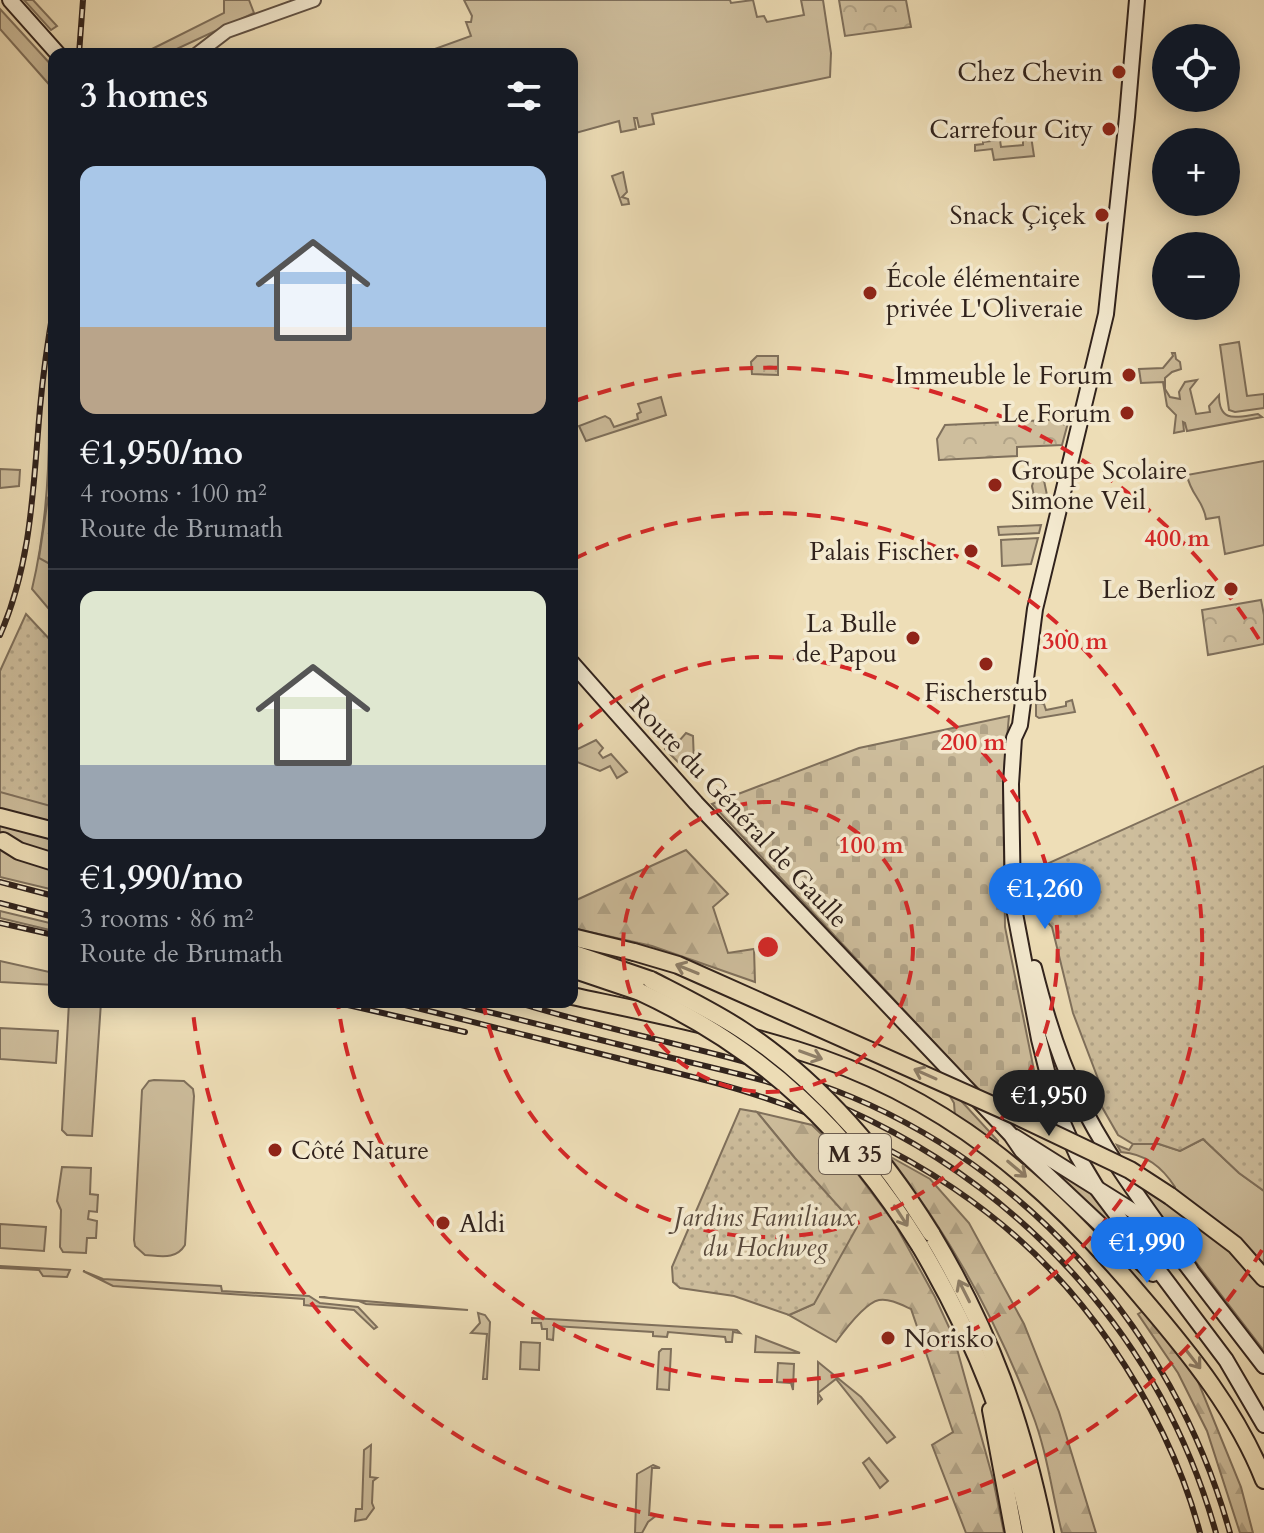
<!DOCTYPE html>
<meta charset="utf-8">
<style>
:root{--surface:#171b24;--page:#20242c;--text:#f1f3f6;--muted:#9ea1a6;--line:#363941;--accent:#1a73e8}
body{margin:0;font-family:Cardo,serif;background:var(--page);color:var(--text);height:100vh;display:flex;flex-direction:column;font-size:30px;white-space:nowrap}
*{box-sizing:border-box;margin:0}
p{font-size:26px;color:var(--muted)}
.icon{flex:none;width:44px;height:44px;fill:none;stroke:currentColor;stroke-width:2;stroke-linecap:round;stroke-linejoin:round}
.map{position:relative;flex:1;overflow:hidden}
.details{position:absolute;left:48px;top:48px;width:530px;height:960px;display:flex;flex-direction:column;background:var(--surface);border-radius:16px;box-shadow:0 4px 20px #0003}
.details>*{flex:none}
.tools{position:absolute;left:1152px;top:24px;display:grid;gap:16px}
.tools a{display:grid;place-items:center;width:88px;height:88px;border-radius:50%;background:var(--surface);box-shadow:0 4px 20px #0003;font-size:40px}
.price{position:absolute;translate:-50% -68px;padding:0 18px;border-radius:28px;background:var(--accent);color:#fff;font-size:26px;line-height:52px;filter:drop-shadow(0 2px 4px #0008)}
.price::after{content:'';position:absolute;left:50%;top:48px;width:24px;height:18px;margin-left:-12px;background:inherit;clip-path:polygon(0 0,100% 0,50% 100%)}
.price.active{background:#222;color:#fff}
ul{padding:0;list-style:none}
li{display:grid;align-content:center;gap:16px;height:424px;padding:0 32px}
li+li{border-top:2px solid var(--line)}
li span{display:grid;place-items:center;height:248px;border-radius:16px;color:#555}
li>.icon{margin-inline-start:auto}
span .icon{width:144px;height:144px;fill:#fffc;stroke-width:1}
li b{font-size:34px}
h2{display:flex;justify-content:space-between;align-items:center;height:96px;padding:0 32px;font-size:34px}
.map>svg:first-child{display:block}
</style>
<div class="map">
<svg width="1264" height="1533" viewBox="0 0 1264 1533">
<defs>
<pattern id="forest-firs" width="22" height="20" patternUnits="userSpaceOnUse" patternTransform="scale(2)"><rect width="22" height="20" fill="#cebe9d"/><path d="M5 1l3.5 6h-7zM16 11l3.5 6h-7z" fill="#b1a387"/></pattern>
<pattern id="cemetery-stones" width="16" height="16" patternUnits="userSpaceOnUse" patternTransform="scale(2)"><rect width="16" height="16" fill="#cebe9d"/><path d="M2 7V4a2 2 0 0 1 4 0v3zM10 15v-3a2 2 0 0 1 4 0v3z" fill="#b1a387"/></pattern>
<pattern id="park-crowns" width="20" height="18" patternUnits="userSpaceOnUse" patternTransform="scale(2)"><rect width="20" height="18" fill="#cebe9d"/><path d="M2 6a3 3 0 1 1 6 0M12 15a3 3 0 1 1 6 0" fill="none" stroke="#b1a387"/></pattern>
<pattern id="garden-dots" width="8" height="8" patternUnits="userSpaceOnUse" patternTransform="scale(2)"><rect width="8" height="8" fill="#cebe9d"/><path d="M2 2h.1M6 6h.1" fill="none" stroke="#b1a387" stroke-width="1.8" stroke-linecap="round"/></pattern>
</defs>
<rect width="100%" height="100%" fill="#eedeb7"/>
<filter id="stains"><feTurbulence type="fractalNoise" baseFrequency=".0025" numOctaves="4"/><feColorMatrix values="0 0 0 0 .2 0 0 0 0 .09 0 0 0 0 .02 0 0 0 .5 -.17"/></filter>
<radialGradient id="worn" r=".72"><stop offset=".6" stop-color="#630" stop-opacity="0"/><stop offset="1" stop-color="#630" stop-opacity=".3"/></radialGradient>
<g fill="#cebe9d" stroke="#7f705c" stroke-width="2">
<polygon points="24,0 33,0 57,26 51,30"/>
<polygon points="224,0 249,0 254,13 166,54 142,54 224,13"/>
<polygon points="464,0 730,0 731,3 753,0 757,17 764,16 767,22 804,15 801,0 823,0 831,53 830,77 652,114 654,124 639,127 637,118 634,118 636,129 621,132 619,121 572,134 572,54 421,54 471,36 466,22 471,22 472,16"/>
<polygon points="0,9 54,68 54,90 0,29"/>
<polygon points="1031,136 1034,156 994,160 992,149 975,151 975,145 983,144 983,142 1000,140 1001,147 1023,145 1023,137"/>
<polygon points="623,172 627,192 622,197 628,199 629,204 622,205 612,176"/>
<polygon points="1239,342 1247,396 1264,394 1264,408 1235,412 1229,410 1220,345"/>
<path d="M 1172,353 L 1175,353 L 1176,359 L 1180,362 L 1181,369 L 1172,372 L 1165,378 L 1165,389 L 1170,397 L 1180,399 L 1179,392 L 1185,382 L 1197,380 L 1190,389 L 1196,414 L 1210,412 L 1209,406 L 1219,395 C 1219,424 1237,417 1258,414 L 1262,417 L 1187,431 L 1185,423 L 1183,422 L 1184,431 L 1174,433 L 1176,415 L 1167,406 L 1163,382 L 1141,383 L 1139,369 L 1163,368 L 1173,356 Z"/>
<polygon points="661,397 666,415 586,441 579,426 605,416 610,419 614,427 638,419 637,414 641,412 638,404"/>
<path d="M 49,426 L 53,426 L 54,440 L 54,615 L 32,589 C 45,534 49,482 49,426 Z"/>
<path d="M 1264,461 L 1264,545 L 1225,554 L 1219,517 L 1206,519 C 1203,499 1191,496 1187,475 Z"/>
<polygon points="1038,466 1041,466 1048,500 1045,511 1036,508 1032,486"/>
<polygon points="0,469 20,470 19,486 0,488"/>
<polygon points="1041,525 1039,533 999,535 998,527"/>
<polygon points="1038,538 1031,564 1002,566 1001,540"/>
<polygon points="1072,700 1075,712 1039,718 1036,716 1036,704 1044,704 1046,710 1066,706 1066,702"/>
<polygon points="686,733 693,736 694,763 685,769 665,749 675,739 680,740"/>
<polygon points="573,740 578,749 596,740 603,748 599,753 603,758 611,754 627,772 617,778 610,766 600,771 572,760"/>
<polygon points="0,791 54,806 54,890 0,877"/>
<polygon points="0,911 54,924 54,931 0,918"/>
<polygon points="0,961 54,973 54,985 0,982"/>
<polygon points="69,1002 101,1002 92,1136 67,1135 62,1130"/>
<polygon points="0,1028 58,1031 56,1063 0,1059"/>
<path d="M 154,1080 L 184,1081 L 193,1089 L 194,1096 L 185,1245 C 176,1260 161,1256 145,1255 L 135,1246 L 134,1240 L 142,1090 L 149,1081 Z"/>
<polygon points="953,1092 998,1141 997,1145 955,1116 954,1103 948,1093"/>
<path d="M 1203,1139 L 1239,1173 L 1264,1191 L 1264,1351 L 1139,1188 L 1143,1185 L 1167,1200 L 1175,1187 C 1162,1167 1146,1154 1121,1152 L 1117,1145 L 1129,1150 L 1133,1144 L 1159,1144 L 1180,1151 Z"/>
<polygon points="62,1167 91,1168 90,1194 98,1195 97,1212 89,1211 88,1219 97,1221 96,1238 87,1238 86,1253 63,1252 60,1247 61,1210 57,1201"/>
<polygon points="1058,1171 1093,1194 1132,1247 1056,1176"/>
<polygon points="0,1224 46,1227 44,1251 0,1248"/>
<polygon points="0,1266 70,1270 67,1277 43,1276 39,1270 0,1268"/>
<polygon points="83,1271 103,1279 221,1286 222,1291 309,1296 320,1303 358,1307 377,1327 374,1329 354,1310 304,1305 304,1299 113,1286"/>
<polygon points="319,1297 468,1310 366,1304 359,1301"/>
<polygon points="478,1313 485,1315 490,1322 487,1379 483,1379 487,1334 471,1333 480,1323"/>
<polygon points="532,1318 737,1330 740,1333 733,1332 732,1342 726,1342 725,1337 668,1332 667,1337 653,1336 653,1332 554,1326 553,1340 547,1339 547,1329 542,1329 541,1323 532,1323"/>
<polygon points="756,1336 800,1353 755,1352"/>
<polygon points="521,1342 540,1343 539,1370 520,1369"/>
<polygon points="662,1349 671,1349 669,1390 657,1389 659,1352"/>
<polygon points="818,1362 861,1397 895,1437 887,1443 836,1379 818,1393 822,1399 818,1403"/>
<polygon points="778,1363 794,1364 793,1390 791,1383 777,1382"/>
<polygon points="371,1445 370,1477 377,1478 373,1481 372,1503 374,1508 366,1519 355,1521 356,1509 362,1509 364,1450"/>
<polygon points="869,1458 888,1481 880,1488 863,1463"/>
<polygon points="653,1465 660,1468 652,1468 649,1515 657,1515 648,1522 642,1533 635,1533 637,1474"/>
</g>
<g fill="url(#forest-firs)" stroke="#7f705c" stroke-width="2">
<polygon points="48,498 54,502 54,572 50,564 39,558"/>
<polygon points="686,850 728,894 713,907 728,953 754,949 755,982 652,946 572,928 572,902"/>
<path d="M 757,1112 L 812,1125 L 845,1157 L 895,1224 L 935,1297 L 954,1338 L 993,1479 L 1004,1533 L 966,1533 L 932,1445 L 953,1432 L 911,1309 C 902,1305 889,1298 879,1300 C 865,1303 844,1331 836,1342 L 789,1315 L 814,1304 L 794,1157 Z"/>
<path d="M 889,1156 L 930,1179 L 969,1223 L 1024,1324 L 1059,1412 L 1096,1533 L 1062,1533 C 1052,1494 1047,1451 1032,1413 C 997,1320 949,1235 889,1156 Z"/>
<polygon points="1145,1310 1197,1379 1241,1487 1253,1533 1240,1533 1207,1431 1178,1373 1138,1314"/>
</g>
<polygon fill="url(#cemetery-stones)" stroke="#7f705c" stroke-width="2" points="1009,716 1003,781 1005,927 1039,1095 1029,1113 1014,1122 970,1081 712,804 859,748"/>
<g fill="url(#park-crowns)" stroke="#7f705c" stroke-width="2">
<polygon points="839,0 906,0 911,27 845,36"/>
<polygon points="757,356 778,356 778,375 752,374 751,362"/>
<polygon points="1069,419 1062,445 1017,447 1017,456 939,460 937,439 945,425"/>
<polygon points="1261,600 1264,615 1264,644 1208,655 1202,610"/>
</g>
<g fill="url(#garden-dots)" stroke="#7f705c" stroke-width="2">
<polygon points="26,614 54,644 54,807 0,792 0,671"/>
<polygon points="1264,766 1264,1191 1239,1173 1203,1139 1180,1151 1159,1144 1133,1144 1118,1135 1098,1100 1100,1084 1073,1013 1052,927 1036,910 1031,871"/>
<polygon points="740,1109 757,1112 794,1157 857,1227 814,1304 789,1315 734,1296 680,1288 673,1282 672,1267"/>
</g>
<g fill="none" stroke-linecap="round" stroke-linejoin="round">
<g stroke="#605143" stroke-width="16">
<polyline id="tertiary" points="197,54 227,31 314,0"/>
</g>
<g stroke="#30221c" stroke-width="18">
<g id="secondary">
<polyline points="10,0 58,54"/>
<polyline points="1137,0 1127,117 1106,314 1035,609 1020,725 1014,738 1011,784 1013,903 1039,1039 1056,1107 1077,1155 1098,1190 1226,1360 1264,1425"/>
<polyline points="572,663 696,803 1011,1135 1022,1151 1153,1274"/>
<path d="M 1034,968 C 1045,1012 1058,1056 1078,1097 C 1107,1158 1151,1213 1190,1269"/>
<polyline points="1015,1137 1133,1211 1157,1232"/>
<polyline points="1184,1262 1264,1366"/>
</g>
</g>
<g stroke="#30221c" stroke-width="20">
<g id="trunk">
<polyline points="0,817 54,831"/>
<polyline points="3,841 19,851 54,862"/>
<polyline points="572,937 634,952"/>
<polyline points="572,953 651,980"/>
<polyline points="572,969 640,992"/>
<path d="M 572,996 C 646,1012 722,1027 796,1050 C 943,1094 1047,1184 1144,1300 C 1191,1355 1237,1412 1264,1480"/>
<polyline points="1170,1196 1235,1245 1264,1278"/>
<path d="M 931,1233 C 991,1333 1022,1420 1045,1533"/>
<path d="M 920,1246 C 972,1334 1013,1433 1031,1533"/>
<polyline points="991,1410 1014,1533"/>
</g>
</g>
<use href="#tertiary" stroke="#f4ead0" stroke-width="12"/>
<use href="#secondary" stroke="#f4ead0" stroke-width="14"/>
<use href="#trunk" stroke="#eedeb7" stroke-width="16"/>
<g stroke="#30221c" stroke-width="6">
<g id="rail">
<polyline points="79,54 83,0"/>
<path d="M 0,635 C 32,562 33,487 40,408 C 43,374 48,339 54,305"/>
<polyline points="0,882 54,896"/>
<polyline points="0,903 54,917"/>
<polyline points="0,923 54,935"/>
<polyline points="335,1002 465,1032"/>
<path d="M 393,1002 C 469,1021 545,1040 621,1059 C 666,1071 712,1080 756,1095 C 899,1141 1023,1216 1110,1343 C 1150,1401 1182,1465 1200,1533"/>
<path d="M 449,1002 C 524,1021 598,1039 672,1058 C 731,1072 791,1085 846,1109 C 1027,1190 1163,1343 1216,1533"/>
<path d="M 516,1002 C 615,1033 717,1050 815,1083 C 1018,1153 1173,1327 1230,1533"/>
</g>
</g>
<use href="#rail" stroke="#f4ead0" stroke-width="3" stroke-dasharray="9" stroke-linecap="butt"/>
<g stroke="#30221c" stroke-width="20" stroke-linecap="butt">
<g id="trunk-bridge">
<polyline points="634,952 678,965 1019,1117 1130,1170 1170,1196"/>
<path d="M 651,980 C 682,996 713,1011 742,1030 C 821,1082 881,1153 931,1233"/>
<path d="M 640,992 C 765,1050 848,1131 920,1246"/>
</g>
</g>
<use href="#trunk-bridge" stroke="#eedeb7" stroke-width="16"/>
</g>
<defs><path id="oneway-shaft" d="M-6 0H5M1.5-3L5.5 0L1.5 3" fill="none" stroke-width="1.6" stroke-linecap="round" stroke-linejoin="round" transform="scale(2)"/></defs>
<g stroke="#8f806a">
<use href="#oneway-shaft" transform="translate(687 969) rotate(-158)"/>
<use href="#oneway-shaft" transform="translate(811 1055) rotate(20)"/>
<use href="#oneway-shaft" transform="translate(925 1074) rotate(-156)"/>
<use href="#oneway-shaft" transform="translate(1017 1169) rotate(40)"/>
<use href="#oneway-shaft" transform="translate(901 1216) rotate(57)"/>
<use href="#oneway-shaft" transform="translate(964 1291) rotate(-117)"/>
<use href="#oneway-shaft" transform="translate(1193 1359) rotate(52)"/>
</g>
<g fill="none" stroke="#d62828" stroke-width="4" stroke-dasharray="14 10">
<circle cx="768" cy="947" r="145"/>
<path d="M572 733A290 290 0 1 1 483 1002"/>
<path d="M574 559A434 434 0 1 1 338 1004"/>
<path d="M1262 1250A579 579 0 0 1 192 1002M575 401A579 579 0 0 1 1262 644"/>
</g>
<g fill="#8f2418" stroke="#f4ead0" stroke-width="3">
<circle cx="1119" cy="72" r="8"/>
<circle cx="1109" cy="129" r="8"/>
<circle cx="1102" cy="215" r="8"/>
<circle cx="870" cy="293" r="8"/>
<circle cx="1129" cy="375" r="8"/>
<circle cx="1127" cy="413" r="8"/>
<circle cx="995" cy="485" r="8"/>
<circle cx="971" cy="551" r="8"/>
<circle cx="1231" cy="589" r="8"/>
<circle cx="913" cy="638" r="8"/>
<circle cx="986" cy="664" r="8"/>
<circle cx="275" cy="1150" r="8"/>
<circle cx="443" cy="1223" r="8"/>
<circle cx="888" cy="1338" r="8"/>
</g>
<g text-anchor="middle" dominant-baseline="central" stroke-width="7" stroke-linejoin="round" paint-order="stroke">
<rect fill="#f4ead0" stroke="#6b5e52" stroke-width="2" x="819" y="1134" width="72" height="40" rx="6"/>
<g font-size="24" font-weight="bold" fill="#30221c">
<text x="855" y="1154">M 35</text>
</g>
<g font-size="26" fill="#30221c" stroke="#f4ead0" text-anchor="end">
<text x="1103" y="72">Chez Chevin</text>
<text x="1093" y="129">Carrefour City</text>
<text x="1086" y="215">Snack Çiçek</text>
<text x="886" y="278" text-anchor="start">École élémentaire<tspan x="886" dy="30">privée L'Oliveraie</tspan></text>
<text x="1113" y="375">Immeuble le Forum</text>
<text x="1111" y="413">Le Forum</text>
<text x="1011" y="470" text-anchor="start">Groupe Scolaire<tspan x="1011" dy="30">Simone Veil</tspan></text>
<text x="955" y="551">Palais Fischer</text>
<text x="1215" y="589">Le Berlioz</text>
<text x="897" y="623">La Bulle<tspan x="897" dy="30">de Papou</tspan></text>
<text x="986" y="692" text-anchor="middle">Fischerstub</text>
<text x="291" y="1150" text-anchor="start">Côté Nature</text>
<text x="459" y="1223" text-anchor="start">Aldi</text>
<text x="904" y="1338" text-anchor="start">Norisko</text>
</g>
<g font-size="26" fill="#30221c" stroke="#f4ead0">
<text transform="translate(739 812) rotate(47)">Route du Général de Gaulle</text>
</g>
<g font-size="26" font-style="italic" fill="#58493c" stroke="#f4ead0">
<text x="765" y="1217">Jardins Familiaux<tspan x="765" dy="30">du Hochweg</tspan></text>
</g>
</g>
<circle cx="768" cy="947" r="12" fill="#d62828" stroke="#f4ead0" stroke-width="4"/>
<g font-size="24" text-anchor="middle" font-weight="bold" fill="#d62828" stroke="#f4ead0" stroke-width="7" stroke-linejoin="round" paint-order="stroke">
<text x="1177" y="546">400 m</text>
<text x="1075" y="649">300 m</text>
<text x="973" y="750">200 m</text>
<text x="871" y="853">100 m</text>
</g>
<rect width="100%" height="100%" filter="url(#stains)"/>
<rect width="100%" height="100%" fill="url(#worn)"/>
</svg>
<div class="tools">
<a><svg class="icon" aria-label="locate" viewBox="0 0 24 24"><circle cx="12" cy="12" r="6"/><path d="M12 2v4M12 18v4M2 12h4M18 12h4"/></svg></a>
<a>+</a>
<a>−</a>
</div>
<b class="price" style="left:1045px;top:931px">€1,260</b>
<b class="price active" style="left:1049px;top:1138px">€1,950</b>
<b class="price" style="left:1147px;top:1285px">€1,990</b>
<section class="details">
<h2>3 homes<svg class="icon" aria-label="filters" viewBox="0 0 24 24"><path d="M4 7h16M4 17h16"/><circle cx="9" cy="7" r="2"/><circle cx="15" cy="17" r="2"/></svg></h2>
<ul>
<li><span style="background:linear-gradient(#a9c7e8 65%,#b9a48a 0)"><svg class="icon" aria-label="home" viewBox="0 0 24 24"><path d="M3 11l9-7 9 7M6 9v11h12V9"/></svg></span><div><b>€1,950/mo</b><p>4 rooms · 100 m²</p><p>Route de Brumath</p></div></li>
<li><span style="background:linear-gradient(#dfe7d0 70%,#9aa5b1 0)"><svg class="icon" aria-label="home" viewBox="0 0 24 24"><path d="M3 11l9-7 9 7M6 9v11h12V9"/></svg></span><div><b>€1,990/mo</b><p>3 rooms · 86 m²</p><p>Route de Brumath</p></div></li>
</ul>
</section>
</div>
